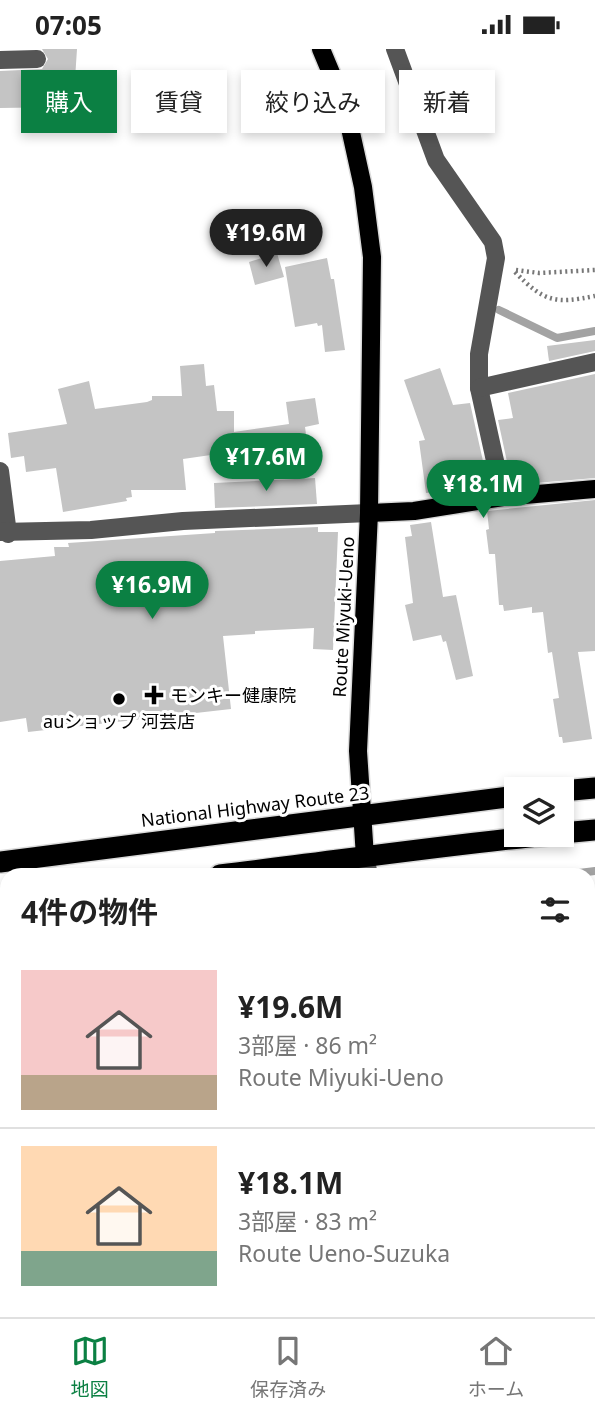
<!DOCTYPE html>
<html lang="ja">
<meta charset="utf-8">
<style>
:root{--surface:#fff;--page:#f6f6f6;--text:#222;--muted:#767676;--line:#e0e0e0;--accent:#0b8043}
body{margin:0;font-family:"Noto Sans","Noto Sans JP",sans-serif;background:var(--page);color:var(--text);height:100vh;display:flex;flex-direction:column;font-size:26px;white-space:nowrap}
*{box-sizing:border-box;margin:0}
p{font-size:23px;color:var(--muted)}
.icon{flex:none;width:38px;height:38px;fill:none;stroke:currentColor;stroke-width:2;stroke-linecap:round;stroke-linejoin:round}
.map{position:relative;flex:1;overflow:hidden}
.side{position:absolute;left:0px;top:819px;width:595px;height:450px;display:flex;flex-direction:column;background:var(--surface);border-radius:21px 21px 0 0;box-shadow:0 4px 10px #0003}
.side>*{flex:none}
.top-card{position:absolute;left:21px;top:21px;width:553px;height:63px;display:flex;gap:14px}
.controls{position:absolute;left:504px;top:728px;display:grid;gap:14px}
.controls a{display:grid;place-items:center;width:70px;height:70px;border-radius:0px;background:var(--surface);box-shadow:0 4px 10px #0003;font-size:35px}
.price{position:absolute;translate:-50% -60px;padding:0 16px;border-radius:24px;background:var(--accent);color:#fff;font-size:23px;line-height:46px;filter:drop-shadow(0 2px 4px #0008)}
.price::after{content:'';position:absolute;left:50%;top:42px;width:21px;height:16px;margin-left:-10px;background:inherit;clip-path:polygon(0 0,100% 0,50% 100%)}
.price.selected{background:#222;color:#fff}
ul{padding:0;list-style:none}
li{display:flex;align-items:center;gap:21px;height:175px;padding:0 21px}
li+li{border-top:2px solid var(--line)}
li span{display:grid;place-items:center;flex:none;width:196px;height:140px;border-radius:0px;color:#555}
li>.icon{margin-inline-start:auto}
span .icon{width:84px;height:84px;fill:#fffc;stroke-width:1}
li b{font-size:30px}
h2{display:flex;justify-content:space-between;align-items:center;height:84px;padding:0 21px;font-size:30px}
.tag{padding:0 24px;border-radius:0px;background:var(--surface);box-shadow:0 4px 10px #0003;font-size:24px;line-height:63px}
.tag.selected{background:var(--accent);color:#fff}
.status{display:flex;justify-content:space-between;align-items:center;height:49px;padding:0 35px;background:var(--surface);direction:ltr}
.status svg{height:19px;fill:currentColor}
.dock{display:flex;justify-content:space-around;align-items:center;height:98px;border-top:2px solid var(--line);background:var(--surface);font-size:19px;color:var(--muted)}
.dock a{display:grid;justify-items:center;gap:4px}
.dock .selected{color:var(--accent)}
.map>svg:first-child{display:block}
</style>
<div class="status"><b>07:05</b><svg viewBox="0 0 49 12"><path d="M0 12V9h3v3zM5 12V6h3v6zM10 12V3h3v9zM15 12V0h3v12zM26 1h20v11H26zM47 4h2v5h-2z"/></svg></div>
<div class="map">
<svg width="595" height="1268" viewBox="0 0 595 1268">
<rect width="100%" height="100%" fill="#fff"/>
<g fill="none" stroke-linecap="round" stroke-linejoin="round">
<g stroke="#a3a3a3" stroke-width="8">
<polyline points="499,261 557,289 595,282"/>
<polyline points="563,826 595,822"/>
<polyline points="0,890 7,890"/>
</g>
</g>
<g fill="#c4c4c4">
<polygon points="42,0 77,0 75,30 64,29 65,58 0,59 0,22 42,20 48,10"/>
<polygon points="277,204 284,228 255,236 249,213"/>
<polygon points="327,209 331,230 334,230 345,301 325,303 322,276 318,277 317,274 295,278 285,218"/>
<polygon points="595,291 595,302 549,312 547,297"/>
<polygon points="204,315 206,337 214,336 217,362 234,362 234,383 289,375 286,353 315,349 319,375 305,378 307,392 183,410 186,441 131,441 132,448 126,449 127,452 63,463 56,419 26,423 24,407 11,409 8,384 67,375 58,340 89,332 95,360 147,353 152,351 152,347 182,347 180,317"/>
<polygon points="440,319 453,356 470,354 489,439 485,439 484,437 426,444 419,392 425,391 404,331"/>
<polygon points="595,325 595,429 512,436 498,371 513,369 508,344"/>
<polygon points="315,429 317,455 215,459 214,434"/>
<polygon points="595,451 595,602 578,603 592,690 563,694 562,688 559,688 553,650 559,649 552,603 548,604 543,563 532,564 532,558 504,562 503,556 499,556 495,505 489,505 486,481 489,480 487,462"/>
<polygon points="431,473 443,548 456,546 473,627 456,631 446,592 443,593 441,586 413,592 405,556 413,554 405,488 412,487 410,476"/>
<polygon points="318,478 318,483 338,483 333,601 313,600 314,579 255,582 255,585 223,587 231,660 28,683 26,669 0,673 0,512 55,507 54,498 69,498 68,494 215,484 215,482"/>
</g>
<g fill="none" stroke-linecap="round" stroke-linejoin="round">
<g stroke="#dbdbdb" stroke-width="21">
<g id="major">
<polyline points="321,0 339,43 350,79 363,138 372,208 369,464 358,702 365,808"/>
<polyline points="369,464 414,462 503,448 595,440"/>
</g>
</g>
<g stroke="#dbdbdb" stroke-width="24">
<g id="highway">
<polyline points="562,742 595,739"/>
<polyline points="562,784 595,781"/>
<polyline points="0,813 516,747"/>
<path d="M 220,826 C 329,813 438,797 548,786"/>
<polyline points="0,853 7,852"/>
</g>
</g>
<g stroke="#777" stroke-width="4.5" stroke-dasharray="2 3.5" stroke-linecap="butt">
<polyline points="516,221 539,224 595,221"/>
<path d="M 515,223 C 544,253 555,255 595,247"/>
</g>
<g stroke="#555" stroke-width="18">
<polyline points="395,0 436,111 493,193 496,209 479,305 479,339 503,448"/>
<polyline points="0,11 37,10"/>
<polyline points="479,339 595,313"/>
<polyline points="0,422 8,485"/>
<polyline points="0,483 91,481 183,472 369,464"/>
<polyline points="365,808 369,826"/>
<polyline points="588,1212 595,1211"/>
<polyline points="458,1262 459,1268"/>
</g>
<use href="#major" stroke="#000" stroke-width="18"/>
<use href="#highway" stroke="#000" stroke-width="21"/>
<g stroke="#000" stroke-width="8">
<g id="rail">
<polyline points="588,1239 595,1237"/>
<polyline points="588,1254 595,1252"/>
<polyline points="436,1268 473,1262"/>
<polyline points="516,1268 547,1262"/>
</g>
</g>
<use href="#rail" stroke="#fff" stroke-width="5" stroke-dasharray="16" stroke-linecap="butt"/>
</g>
<g fill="#000" stroke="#fff" stroke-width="2.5">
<path d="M150.5 635.5h7v7h7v7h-7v7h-7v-7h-7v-7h7z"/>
<circle cx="119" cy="650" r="7"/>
</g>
<g text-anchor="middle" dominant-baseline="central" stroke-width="6" stroke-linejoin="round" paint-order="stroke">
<g font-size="18" fill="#000" stroke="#fff">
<text transform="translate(343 568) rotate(-87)">Route Miyuki-Ueno</text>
<text transform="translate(255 757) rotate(-7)">National Highway Route 23</text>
</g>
<g font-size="18" fill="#000" stroke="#fff" text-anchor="start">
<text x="170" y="646">モンキー健康院</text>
<text x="119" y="672" text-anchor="middle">auショップ 河芸店</text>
</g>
</g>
</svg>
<div class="controls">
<a><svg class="icon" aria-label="layers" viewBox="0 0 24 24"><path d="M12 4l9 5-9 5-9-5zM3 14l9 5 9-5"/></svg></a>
</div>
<b class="price selected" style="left:266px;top:220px">¥19.6M</b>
<b class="price" style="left:266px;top:444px">¥17.6M</b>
<b class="price" style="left:483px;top:471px">¥18.1M</b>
<b class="price" style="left:152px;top:572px">¥16.9M</b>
<div class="top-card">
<a class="tag selected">購入</a>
<a class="tag">賃貸</a>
<a class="tag">絞り込み</a>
<a class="tag">新着</a>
</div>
<section class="side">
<h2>4件の物件<svg class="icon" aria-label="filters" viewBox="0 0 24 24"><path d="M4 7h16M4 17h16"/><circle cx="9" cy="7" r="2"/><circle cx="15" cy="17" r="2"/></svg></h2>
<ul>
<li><span style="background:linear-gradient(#f6c9c9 75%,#b9a48a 0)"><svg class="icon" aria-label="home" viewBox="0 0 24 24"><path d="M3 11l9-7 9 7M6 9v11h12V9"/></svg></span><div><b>¥19.6M</b><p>3部屋 · 86 m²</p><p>Route Miyuki-Ueno</p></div></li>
<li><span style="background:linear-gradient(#ffd9b3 75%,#7fa58c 0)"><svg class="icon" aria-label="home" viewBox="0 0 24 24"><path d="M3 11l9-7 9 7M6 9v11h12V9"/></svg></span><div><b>¥18.1M</b><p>3部屋 · 83 m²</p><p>Route Ueno-Suzuka</p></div></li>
</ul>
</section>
</div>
<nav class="dock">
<a class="selected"><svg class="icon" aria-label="map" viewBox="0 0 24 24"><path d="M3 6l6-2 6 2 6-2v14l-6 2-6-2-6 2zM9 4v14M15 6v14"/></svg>地図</a>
<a><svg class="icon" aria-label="saved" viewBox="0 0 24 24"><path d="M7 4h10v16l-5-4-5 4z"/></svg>保存済み</a>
<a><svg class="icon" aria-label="home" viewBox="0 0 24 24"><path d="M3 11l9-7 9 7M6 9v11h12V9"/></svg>ホーム</a>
</nav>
